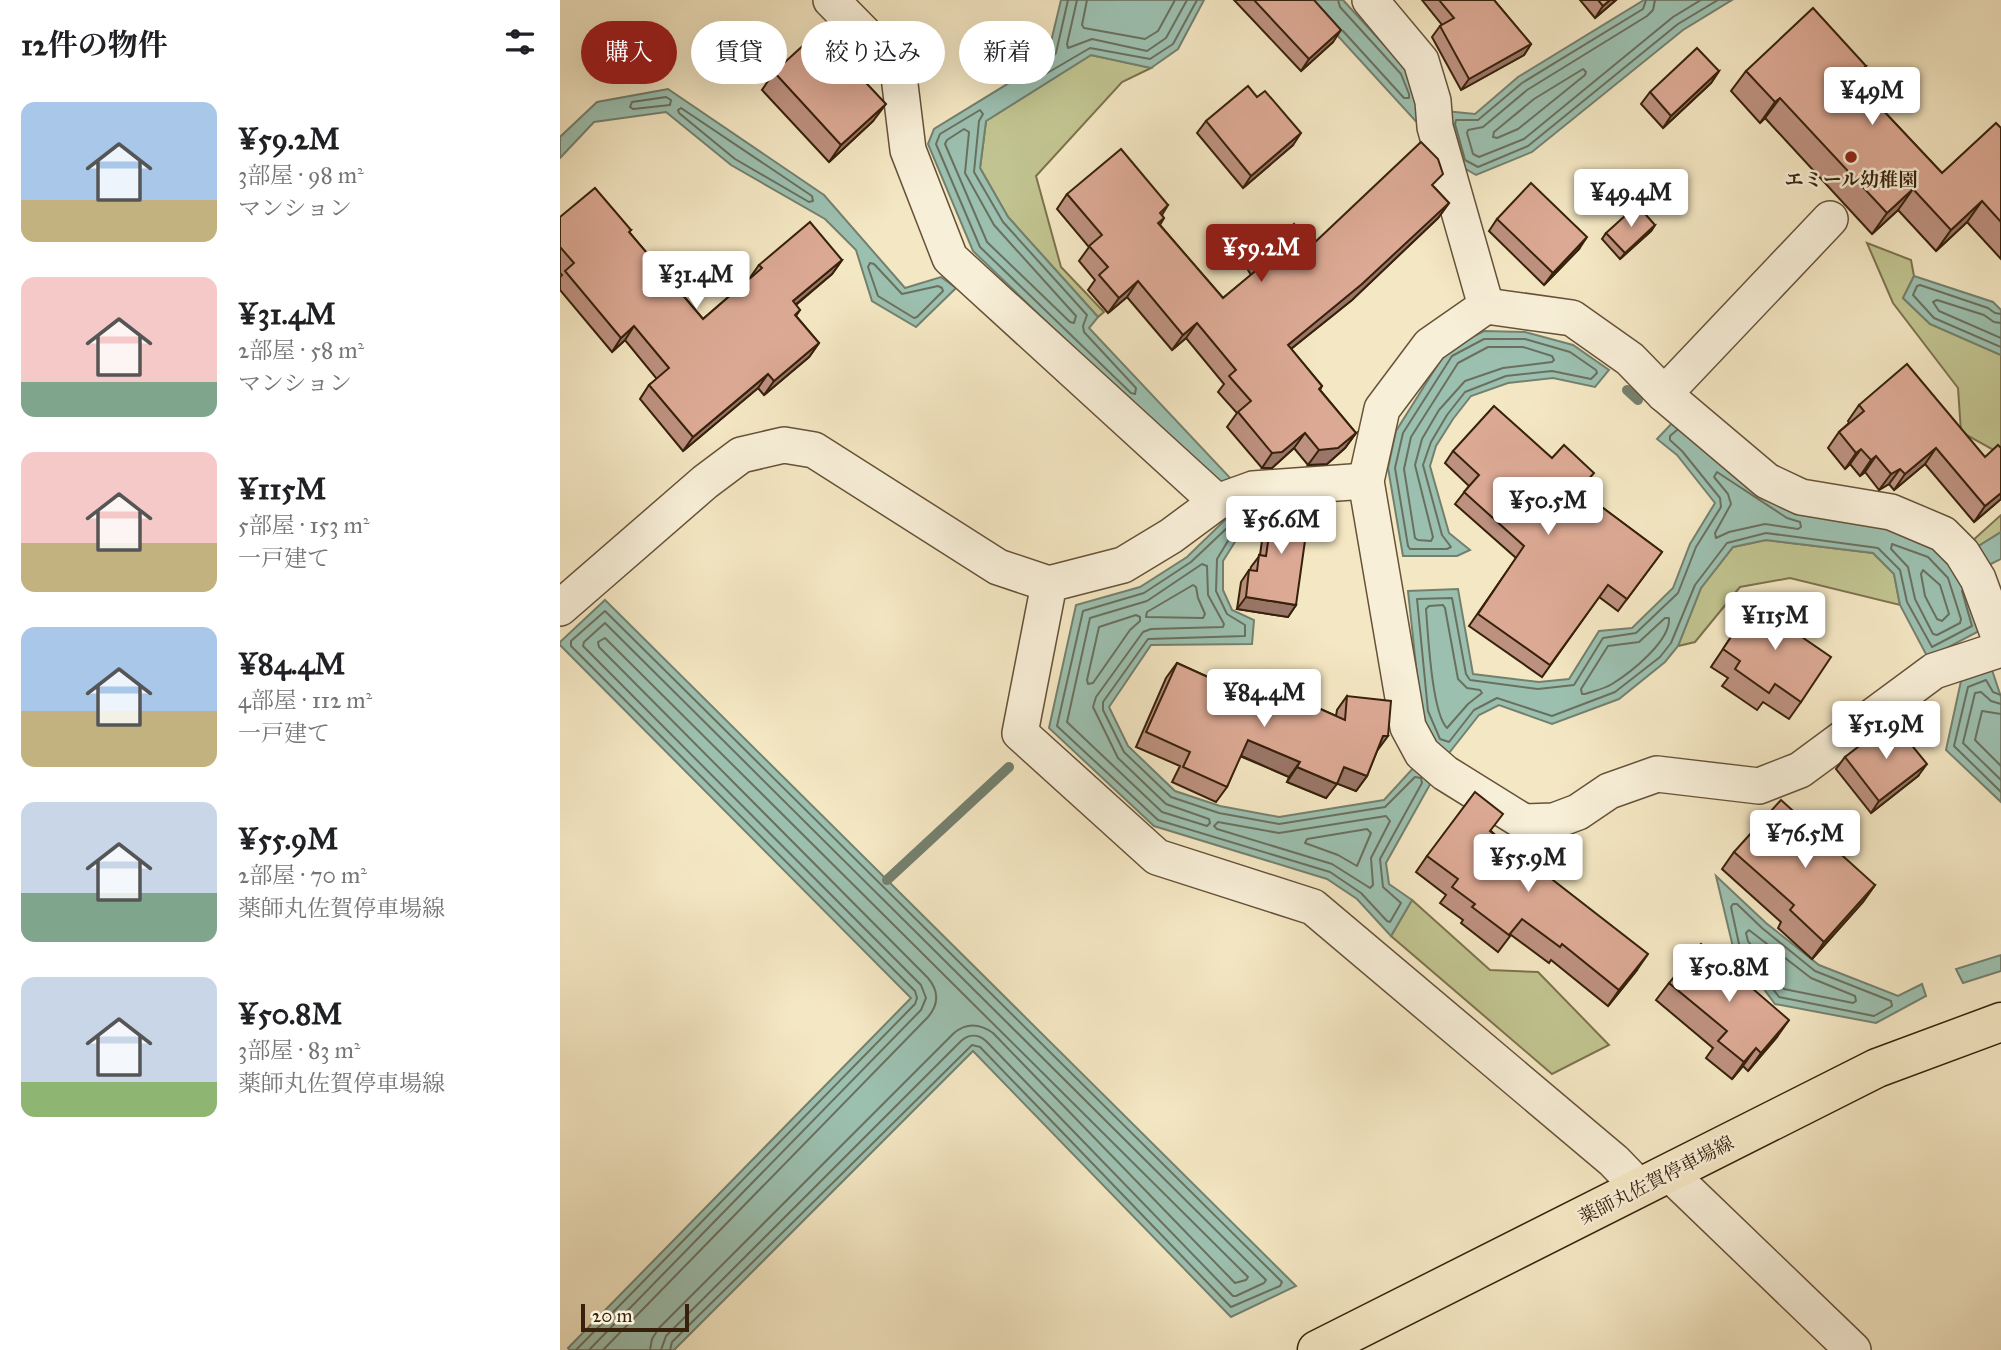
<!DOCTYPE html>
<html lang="ja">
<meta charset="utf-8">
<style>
:root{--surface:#fff;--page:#f2f2f2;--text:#202124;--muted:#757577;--accent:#8f2418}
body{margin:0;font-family:"IM FELL Great Primer","Noto Serif JP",serif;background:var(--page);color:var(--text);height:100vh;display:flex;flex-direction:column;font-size:26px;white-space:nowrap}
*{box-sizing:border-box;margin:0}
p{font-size:23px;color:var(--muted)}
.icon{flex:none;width:38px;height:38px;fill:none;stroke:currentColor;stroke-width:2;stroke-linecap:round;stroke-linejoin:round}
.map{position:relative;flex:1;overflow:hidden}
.side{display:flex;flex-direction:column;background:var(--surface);width:560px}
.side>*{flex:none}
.guide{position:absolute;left:21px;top:21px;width:665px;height:63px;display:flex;gap:14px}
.scale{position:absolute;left:21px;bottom:18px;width:108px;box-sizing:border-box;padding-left:7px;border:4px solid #37210b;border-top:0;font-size:19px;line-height:24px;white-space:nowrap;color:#37210b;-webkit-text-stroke:5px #f8efd8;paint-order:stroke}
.price{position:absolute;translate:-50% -60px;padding:0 16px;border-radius:7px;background:#fff;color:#222;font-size:23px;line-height:46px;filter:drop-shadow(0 2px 4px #0008)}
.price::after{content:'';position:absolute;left:50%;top:42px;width:21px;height:16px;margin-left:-10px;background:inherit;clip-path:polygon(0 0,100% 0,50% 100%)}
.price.active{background:var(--accent);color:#fff}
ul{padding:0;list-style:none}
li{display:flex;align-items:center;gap:21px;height:175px;padding:0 21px}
li span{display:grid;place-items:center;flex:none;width:196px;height:140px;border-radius:14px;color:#555}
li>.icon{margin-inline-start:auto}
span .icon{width:84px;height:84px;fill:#fffc;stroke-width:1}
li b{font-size:30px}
h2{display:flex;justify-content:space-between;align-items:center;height:84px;padding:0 21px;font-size:30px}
.pill{padding:0 24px;border-radius:32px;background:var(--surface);box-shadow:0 7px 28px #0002;font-size:24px;line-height:63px}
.pill.active{background:var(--accent);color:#fff}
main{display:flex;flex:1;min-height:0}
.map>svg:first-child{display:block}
</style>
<main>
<section class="side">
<h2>12件の物件<svg class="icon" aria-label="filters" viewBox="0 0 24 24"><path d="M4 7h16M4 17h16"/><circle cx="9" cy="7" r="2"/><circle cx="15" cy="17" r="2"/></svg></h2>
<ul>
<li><span style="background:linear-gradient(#a9c7e8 70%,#c2b280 0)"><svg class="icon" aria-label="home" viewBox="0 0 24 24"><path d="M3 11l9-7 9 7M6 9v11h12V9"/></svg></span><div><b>¥59.2M</b><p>3部屋 · 98 m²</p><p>マンション</p></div></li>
<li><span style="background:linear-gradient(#f6c9c9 75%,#7fa58c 0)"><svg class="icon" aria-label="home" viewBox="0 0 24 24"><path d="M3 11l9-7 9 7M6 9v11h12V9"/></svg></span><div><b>¥31.4M</b><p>2部屋 · 58 m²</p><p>マンション</p></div></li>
<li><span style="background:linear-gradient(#f6c9c9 65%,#c2b280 0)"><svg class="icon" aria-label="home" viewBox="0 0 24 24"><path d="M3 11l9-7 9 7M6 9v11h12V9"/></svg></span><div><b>¥115M</b><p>5部屋 · 153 m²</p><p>一戸建て</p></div></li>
<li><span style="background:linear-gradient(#a9c7e8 60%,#c2b280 0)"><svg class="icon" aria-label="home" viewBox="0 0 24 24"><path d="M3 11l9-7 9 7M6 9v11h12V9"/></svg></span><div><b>¥84.4M</b><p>4部屋 · 112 m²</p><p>一戸建て</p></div></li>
<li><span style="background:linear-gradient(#c9d6e8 65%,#7fa58c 0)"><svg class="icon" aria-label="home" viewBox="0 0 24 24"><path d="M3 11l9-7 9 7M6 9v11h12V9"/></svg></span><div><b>¥55.9M</b><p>2部屋 · 70 m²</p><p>薬師丸佐賀停車場線</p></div></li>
<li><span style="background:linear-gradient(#c9d6e8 75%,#8fb573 0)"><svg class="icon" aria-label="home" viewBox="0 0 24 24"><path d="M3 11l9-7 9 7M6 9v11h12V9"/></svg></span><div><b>¥50.8M</b><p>3部屋 · 83 m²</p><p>薬師丸佐賀停車場線</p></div></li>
</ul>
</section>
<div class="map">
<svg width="1441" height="1350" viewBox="0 0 1441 1350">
<rect width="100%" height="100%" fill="#f4e7c3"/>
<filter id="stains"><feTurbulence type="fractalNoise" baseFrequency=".00286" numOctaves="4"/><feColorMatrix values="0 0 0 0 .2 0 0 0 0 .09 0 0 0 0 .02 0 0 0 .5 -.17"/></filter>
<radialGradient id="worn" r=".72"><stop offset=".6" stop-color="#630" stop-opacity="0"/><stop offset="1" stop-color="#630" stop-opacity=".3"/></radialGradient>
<g fill="#c1c490" stroke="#7c724e" stroke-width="2">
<polygon points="531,55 591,68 562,82 476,176 501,267 544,312 538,317 448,217 420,168 426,121"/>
<polygon points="1307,243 1351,260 1354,276 1343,298 1370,324 1441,355 1441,459 1432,449 1401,432 1398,388 1333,303"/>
<polygon points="1441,515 1441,532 1417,547 1411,542"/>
<polygon points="1206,540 1313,553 1334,574 1340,605 1230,578 1180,587 1135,642 1118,646 1141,588 1173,547"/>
<polygon points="852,900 930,970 978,972 1049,1045 992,1074 831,936"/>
</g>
<g fill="#9cc0b0" stroke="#74806e" stroke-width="2">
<polygon points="501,0 644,0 618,49 591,68 531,55 426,121 420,168 448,217 538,317 529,328 673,481 664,492 413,251 368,144 374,129 467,72 489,50"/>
<polygon points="745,0 783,0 847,70 860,101 862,128"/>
<polygon points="1084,0 1172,0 1123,30 972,152 916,175 899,165 884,111 915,114 958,77"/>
<polygon points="108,89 264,195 345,288 381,277 396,288 356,327 312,301 296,250 265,219 171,165 106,112 34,122 0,158 0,137 37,102"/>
<polygon points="1354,276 1433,302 1441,310 1441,355 1370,324 1343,298"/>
<polygon points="924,331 965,332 1013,345 1049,370 1035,387 993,378 948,383 911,396 893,419 876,446 870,466 889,533 910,550 897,556 843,556 828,468 836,431 887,350"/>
<polygon points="1115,420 1327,523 1377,544 1403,570 1421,630 1368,658 1340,605 1334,574 1313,553 1206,540 1173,547 1141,588 1118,646 1105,662 1059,699 992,724 939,705 919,715 889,753 873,744 861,712 848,591 898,589 913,674 979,682 1009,679 1039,631 1072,628 1113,588 1130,544 1155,503 1117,455 1097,439"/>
<polygon points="681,517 683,529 663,561 663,590 672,610 694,620 692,644 591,645 549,707 568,746 615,791 660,806 719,817 824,800 855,766 873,779 826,863 829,884 852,900 831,936 797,899 767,879 594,826 489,728 516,605 580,587 627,557 666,519"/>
<polygon points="1441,532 1441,559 1429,565 1417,547"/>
<polygon points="45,600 736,1286 671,1317 413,1051 114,1350 10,1350 8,1348 351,998 0,645 0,642"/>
<polygon points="1432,670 1441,697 1441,802 1386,750 1401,681"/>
<polygon points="1156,876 1206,923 1259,965 1338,996 1362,984 1366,996 1316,1023 1215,1004 1173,947"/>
<polygon points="1441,955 1441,971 1403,983 1396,969"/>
</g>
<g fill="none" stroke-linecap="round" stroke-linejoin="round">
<g stroke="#6a705e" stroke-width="2">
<polyline points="508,0 496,53 476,74 477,79 530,48 590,59 613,44 637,0"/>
<polyline points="517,0 507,44 508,48 532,39 587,51 606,38 627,0"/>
<polyline points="527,0 522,25 524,28 585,39 598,31 615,0"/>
<polyline points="778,0 780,7 841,74 849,94 849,98 844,98 783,31"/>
<polyline points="1086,0 1083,9 962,83 918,120 896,120 895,124 905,160 918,167 968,146 1118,24 1158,0"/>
<polyline points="1095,0 1093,10 1087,16 967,90 923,127 908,130 907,133 913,154 919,157 964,139 1113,17 1141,0"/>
<polygon points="1023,69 1026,72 1025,75 958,129 937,138 933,137 934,132 974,99"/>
<polygon points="106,97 111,100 110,105 73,109 70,107 72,102"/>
<polygon points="121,108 252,196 253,201 249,202 175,159 119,113 118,110"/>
<polygon points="420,110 423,114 419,121 414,172 443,222 527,315 523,326 524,332 576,388 575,394 571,393 420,247 376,144 380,134"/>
<polygon points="404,129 409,132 405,173 434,225 516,316 514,323 510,322 427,242 385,144 387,140"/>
<polygon points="310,263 314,264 342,294 378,286 382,288 383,291 357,317 354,318 318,296 308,267"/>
<polyline points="1441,314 1435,313 1428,308 1360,285 1357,286 1353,295 1374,318 1441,347"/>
<polyline points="1441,323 1434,322 1424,315 1377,300 1373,302 1379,311 1441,338"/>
<polygon points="924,339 965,339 1010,352 1036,370 1037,373 1031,379 992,371 946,376 905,392 887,415 871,442 863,465 882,535 891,547 887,549 850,549 848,546 835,468 843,433 892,356"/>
<polygon points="928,347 963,347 992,356 994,360 992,362 943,368 905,381 879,410 862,439 855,465 873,537 871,541 858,540 855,538 844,469 851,437 898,363"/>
<polyline points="1117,430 1110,436 1110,440 1122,451 1160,498 1161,507 1136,547 1118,593 1076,633 1043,638 1014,685 978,689 910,680 906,674 892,598 857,599 868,711 880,739 889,742 914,710 937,698 992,716 1055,692 1100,657 1111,643 1135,585 1167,543 1206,533 1318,548 1340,570 1347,602 1372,647 1412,626 1402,591"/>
<polygon points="1157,472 1227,518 1240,522 1241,527 1238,529 1205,524 1169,532 1156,538 1155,533 1171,504 1168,494 1154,477"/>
<polygon points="672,526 674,531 657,559 656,591 667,614 685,625 685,636 588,639 543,702 543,710 564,752 611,797 659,813 719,824 825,807 855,777 861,778 862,783 820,859 823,887 841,903 830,922 827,921 801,893 770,872 598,820 497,726 523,611 584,593 631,562 668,527"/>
<polygon points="1332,544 1368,557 1388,578 1401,619 1400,623 1377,635 1373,634 1355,599 1348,567 1331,549"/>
<polygon points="642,564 647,566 648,595 664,624 663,627 591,629 583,632 536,697 533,707 558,758 606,804 649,819 650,823 647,826 602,812 507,722 530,618 587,601"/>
<polygon points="1363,570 1380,585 1389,614 1382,621 1377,619 1365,596 1361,574"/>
<polygon points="633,585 636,587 638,598 645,614 643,618 586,617 587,612"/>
<path d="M 883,605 L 885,608 L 898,679 L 907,688 L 920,690 L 922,693 L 908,704 L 887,728 C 872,714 868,634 866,609 L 869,606 Z"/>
<polygon points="576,615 580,617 580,621 570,630 533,683 528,684 527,680 539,627"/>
<path d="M 1105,618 L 1109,618 C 1111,641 1070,673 1052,684 C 1044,689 1034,691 1025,694 L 1022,694 L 1021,689 L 1048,646 L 1079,642 Z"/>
<polyline points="1441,695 1433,692 1426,680 1408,687 1394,746 1441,792"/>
<polyline points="1441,704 1431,701 1421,692 1415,693 1403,743 1441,780"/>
<polyline points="1441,714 1422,711 1415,740 1441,766"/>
<polygon points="826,816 830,821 811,858 813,885 810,888 772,864 657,829 654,826 658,822 719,833"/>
<polygon points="807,829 811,833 797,866 778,855 745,843 747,839"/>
<polygon points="1173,904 1177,904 1202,928 1255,971 1331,1001 1332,1006 1314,1016 1219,997 1179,944 1171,907"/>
<polygon points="1189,930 1251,978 1295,996 1296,1001 1293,1003 1224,989 1188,941 1186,933"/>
<polyline points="16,1350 355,1004 357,998 355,991 11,646 11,641 45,611 722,1282 720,1286 671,1307 420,1047 412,1045 112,1342 110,1350"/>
<path d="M 29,1350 L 361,1010 L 366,998 L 361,985 L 23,646 L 24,642 L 45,623 L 706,1280 L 704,1283 L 676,1296 L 673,1296 L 426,1041 C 418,1034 409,1034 401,1041 L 106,1336 L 101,1350"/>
<path d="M 43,1350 L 368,1017 C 379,1004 379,991 368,978 L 39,647 L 38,642 L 45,638 L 688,1277 L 686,1280 L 675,1283 L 433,1033 C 419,1023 406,1023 394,1033 L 99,1328 L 92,1339 L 90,1350"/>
</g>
<g stroke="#74806e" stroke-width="10">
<polyline points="1067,390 1078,400"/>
<polyline points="327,880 449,767"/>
</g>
<g stroke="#665239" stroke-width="38">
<g id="minor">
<polyline points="271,0 338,68 348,150 390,258 657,502"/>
<polyline points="810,0 861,61 873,101 875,127 926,306"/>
<polyline points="1104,394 1270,219"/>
<polyline points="806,481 693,489 657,502 611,536 563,565 489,584 460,733 597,857 753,907 1054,1161 1080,1188"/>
<polyline points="0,608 145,482 181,455 224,445 254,450 438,567 489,584"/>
<polyline points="1441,642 1418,579 1402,553 1383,534 1331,512 1241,497 1207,481 1104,394 1070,359 1012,318 926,306 870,345 822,409 806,481 848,727 862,753 885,773 964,822 994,821 1018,812 1049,791 1097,774 1199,786 1240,770 1374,671 1441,649"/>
<polyline points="1110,1174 1293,1350"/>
</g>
</g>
<g stroke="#37210b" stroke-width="41">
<polyline id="major" points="757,1350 1317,1068 1441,1022"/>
</g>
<use href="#minor" stroke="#f8efd8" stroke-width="35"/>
<use href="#major" stroke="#f4e7c3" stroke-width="38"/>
</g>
<g fill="#bd917f" stroke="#37210b" stroke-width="2">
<polygon points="674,0 754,0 773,42 741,71"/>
<polygon points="862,0 934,0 971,44 964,55 901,90 872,37 880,26 882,25"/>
<polygon points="1020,0 1056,0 1035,18"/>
<polygon points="1306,66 1298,77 1318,105 1382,173 1441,128 1441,259 1407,222 1376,251 1338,210 1312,234 1205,118 1200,123 1171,91 1186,71"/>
<polygon points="1159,71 1151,83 1103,128 1081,104 1090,92"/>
<polygon points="214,72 313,121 269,162 202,90"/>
<polygon points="697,97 733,145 683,188 637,133 646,121"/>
<polygon points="874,187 889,203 878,218 792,300 731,349 762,386 760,390 796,433 785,448 767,464 748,465 734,448 712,468 702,468 667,427 677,413 658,392 664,384 626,338 612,350 567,297 548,313 528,290 535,280 519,261 529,247 497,209 507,194 608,205 602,215 604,218 600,225 663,298 691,275 688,270 698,255 752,245"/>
<polygon points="0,217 71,230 69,232 143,319 189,279 199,265 282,260 272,274 236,305 240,310 236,316 259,343 249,357 204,395 198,388 123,451 80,399 89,385 97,379 65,340 52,352 0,290 0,277 2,275 0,273"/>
<polygon points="937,219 1019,249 984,285 929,231"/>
<polygon points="1095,225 1091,231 1060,259 1042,239 1046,233"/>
<polygon points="1299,405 1425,457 1441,448 1441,499 1414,522 1365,464 1334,490 1329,484 1319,490 1305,472 1300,476 1290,464 1285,469 1268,448 1279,432 1289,423 1288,421"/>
<polygon points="893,451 992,458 1026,485 1020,491 1102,552 1058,611 1039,597 982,677 909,626 956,558 895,504 909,486 885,463"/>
<polygon points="714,500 736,605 728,617 677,609 681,582 689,570 690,570 691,567 700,555 706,512"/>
<polygon points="1197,598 1239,635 1241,702 1229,719 1203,702 1197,710 1162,686 1168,678 1151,667"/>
<polygon points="617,663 705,703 711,695 753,712 756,707 776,716 777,710 787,696 817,751 807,776 796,791 777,783 766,798 727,782 729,777 680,756 667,787 656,802 612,782 620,766 576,747 606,678"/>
<polygon points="1285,757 1358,776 1311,813 1276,769"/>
<polygon points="931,831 1077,970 1048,1006 991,960 989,963 951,935 938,952 901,923 903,920 880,903 886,895 856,872 867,856"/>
<polygon points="1174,852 1315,885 1303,902 1252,959 1218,928 1221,922 1162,869"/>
<polygon points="1109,983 1217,1037 1188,1071 1183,1066 1172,1079 1146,1058 1153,1048 1096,1000"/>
</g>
<g fill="#9a7668" stroke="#37210b" stroke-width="2">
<polygon points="1050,0 1056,0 1035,18 1043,6"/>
<polygon points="781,30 773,42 741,71 749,59"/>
<polygon points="971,44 964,55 901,90 909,79"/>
<polygon points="1159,71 1151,83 1103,128 1111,116"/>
<polygon points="1220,98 1205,118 1200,123 1215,102"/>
<polygon points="326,104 313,121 269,162 281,145"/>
<polygon points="741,133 733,145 683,188 691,176"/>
<polygon points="1353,189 1338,210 1312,234 1327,213"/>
<polygon points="1422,201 1407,222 1376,251 1391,230"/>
<polygon points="889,203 878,218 792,300 717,360 728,345"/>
<polygon points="1095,225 1091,231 1060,259 1065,253"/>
<polygon points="1027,237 1019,249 984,285 993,273"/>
<polygon points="282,260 272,274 223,315 233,301"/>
<polygon points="578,281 567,297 548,313 559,298"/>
<polygon points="637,323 626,338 612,350 623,335"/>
<polygon points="74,326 65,340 52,352 61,338"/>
<polygon points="259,343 249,357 204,395 214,381"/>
<polygon points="208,374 198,388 123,451 133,437"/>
<polygon points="745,433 734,448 712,468 702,468 712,453"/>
<polygon points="796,433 785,448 767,464 748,465 759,450"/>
<polygon points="1376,448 1365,464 1334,490 1345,474"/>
<polygon points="1301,449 1290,464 1285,469 1296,453"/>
<polygon points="1316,456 1305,472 1300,476 1311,460"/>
<polygon points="1340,469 1329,484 1319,490 1331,474"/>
<polygon points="1441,493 1441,499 1414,522 1425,506"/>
<polygon points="686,597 736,605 728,617 677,609"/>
<polygon points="823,736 828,736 817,751"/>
<polygon points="688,740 740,762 729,777 677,754"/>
<polygon points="1367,764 1358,776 1311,813 1319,801"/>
<polygon points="737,767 777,784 766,798 727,782"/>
<polygon points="784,767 807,776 796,791 773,782"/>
<polygon points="1315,885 1303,902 1252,959 1264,942"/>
<polygon points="1088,954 1077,970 1048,1006 1059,990"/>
<polygon points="1229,1020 1217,1037 1188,1071 1201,1053"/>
<polygon points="1196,1048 1183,1066 1172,1079 1184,1062"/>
</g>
<g fill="#dca994" stroke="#37210b" stroke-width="2">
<polygon points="694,0 754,0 781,30 749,59"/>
<polygon points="879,0 934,0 971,44 909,79 880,26 894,18"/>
<polygon points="1038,0 1050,0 1043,6"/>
<polygon points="1253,8 1306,66 1296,74 1321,101 1317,104 1382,173 1436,123 1441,128 1441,222 1422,201 1391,230 1353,189 1327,213 1220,98 1215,102 1186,71"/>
<polygon points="258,32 326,104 281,145 214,72"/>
<polygon points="1137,48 1159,71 1111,116 1090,92"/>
<polygon points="688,86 697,97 705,91 741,133 691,176 646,121"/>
<polygon points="861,142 878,159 883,174 872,185 889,203 802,284 728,345 762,386 759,389 796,433 778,448 759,450 745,433 722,452 712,453 678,412 691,401 669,376 676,370 637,323 623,335 578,281 559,298 539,275 548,267 529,246 542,235 507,194 561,149 608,205 600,213 604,218 598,223 663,298 705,263 698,255 734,224 752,245"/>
<polygon points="971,183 1027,237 993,273 937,219"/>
<polygon points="35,188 71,230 69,232 143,319 202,268 199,265 250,222 282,260 233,301 240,310 235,315 259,343 214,381 208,374 133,437 89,385 109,368 74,326 61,338 5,271 14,263 0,247 0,217"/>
<polygon points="1077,205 1095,225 1065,253 1046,233"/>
<polygon points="1347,364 1425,457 1438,445 1441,448 1441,493 1425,506 1376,448 1345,474 1340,469 1331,474 1316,456 1311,460 1301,449 1296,453 1279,432 1304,411 1299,405"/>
<polygon points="934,406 992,458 1004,445 1034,473 1019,490 1102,552 1067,599 1048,585 990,665 918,614 964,546 904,492 919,475 893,451"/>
<polygon points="714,500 750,505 736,605 686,597 689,570 697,571 699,555 706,556"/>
<polygon points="1197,598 1243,629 1239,635 1271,657 1241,702 1215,684 1209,693 1175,669 1180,661 1163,649"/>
<polygon points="617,663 707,704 711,695 754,712 756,707 785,720 787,696 831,701 828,736 823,736 807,776 784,767 777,784 737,767 740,762 688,740 667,787 623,767 630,752 586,732"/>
<polygon points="1332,721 1367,764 1319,801 1285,757"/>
<polygon points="915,792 943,814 930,831 1088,954 1059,990 1002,944 1000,947 962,919 949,935 912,907 915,904 892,887 898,879 867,856"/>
<polygon points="1221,800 1315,885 1264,942 1230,910 1234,905 1174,852"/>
<polygon points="1141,944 1229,1020 1201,1053 1196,1048 1184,1062 1158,1041 1167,1031 1109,983"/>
</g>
<circle fill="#8f2418" stroke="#f8efd8" stroke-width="2.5" cx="1291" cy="157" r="7"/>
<g text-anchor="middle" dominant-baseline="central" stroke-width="5" stroke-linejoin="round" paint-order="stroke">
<g font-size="19" font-weight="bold" fill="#37210b" stroke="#f8efd8">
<text x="1291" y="179">エミール幼稚園</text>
</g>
<g font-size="19" fill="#37210b" stroke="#f8efd8">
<text transform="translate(1096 1180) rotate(-27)">薬師丸佐賀停車場線</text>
</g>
</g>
<rect width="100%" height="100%" filter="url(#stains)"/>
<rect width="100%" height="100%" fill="url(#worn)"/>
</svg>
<div class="scale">20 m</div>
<b class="price" style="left:1312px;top:127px">¥49M</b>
<b class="price" style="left:1071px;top:229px">¥49.4M</b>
<b class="price active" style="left:701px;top:284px">¥59.2M</b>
<b class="price" style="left:136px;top:311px">¥31.4M</b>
<b class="price" style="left:988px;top:537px">¥50.5M</b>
<b class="price" style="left:721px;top:556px">¥56.6M</b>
<b class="price" style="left:1215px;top:652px">¥115M</b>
<b class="price" style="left:704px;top:729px">¥84.4M</b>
<b class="price" style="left:1326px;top:761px">¥51.9M</b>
<b class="price" style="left:1245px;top:870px">¥76.5M</b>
<b class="price" style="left:968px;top:894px">¥55.9M</b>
<b class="price" style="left:1169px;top:1004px">¥50.8M</b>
<div class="guide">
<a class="pill active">購入</a>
<a class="pill">賃貸</a>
<a class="pill">絞り込み</a>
<a class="pill">新着</a>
</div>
</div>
</main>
